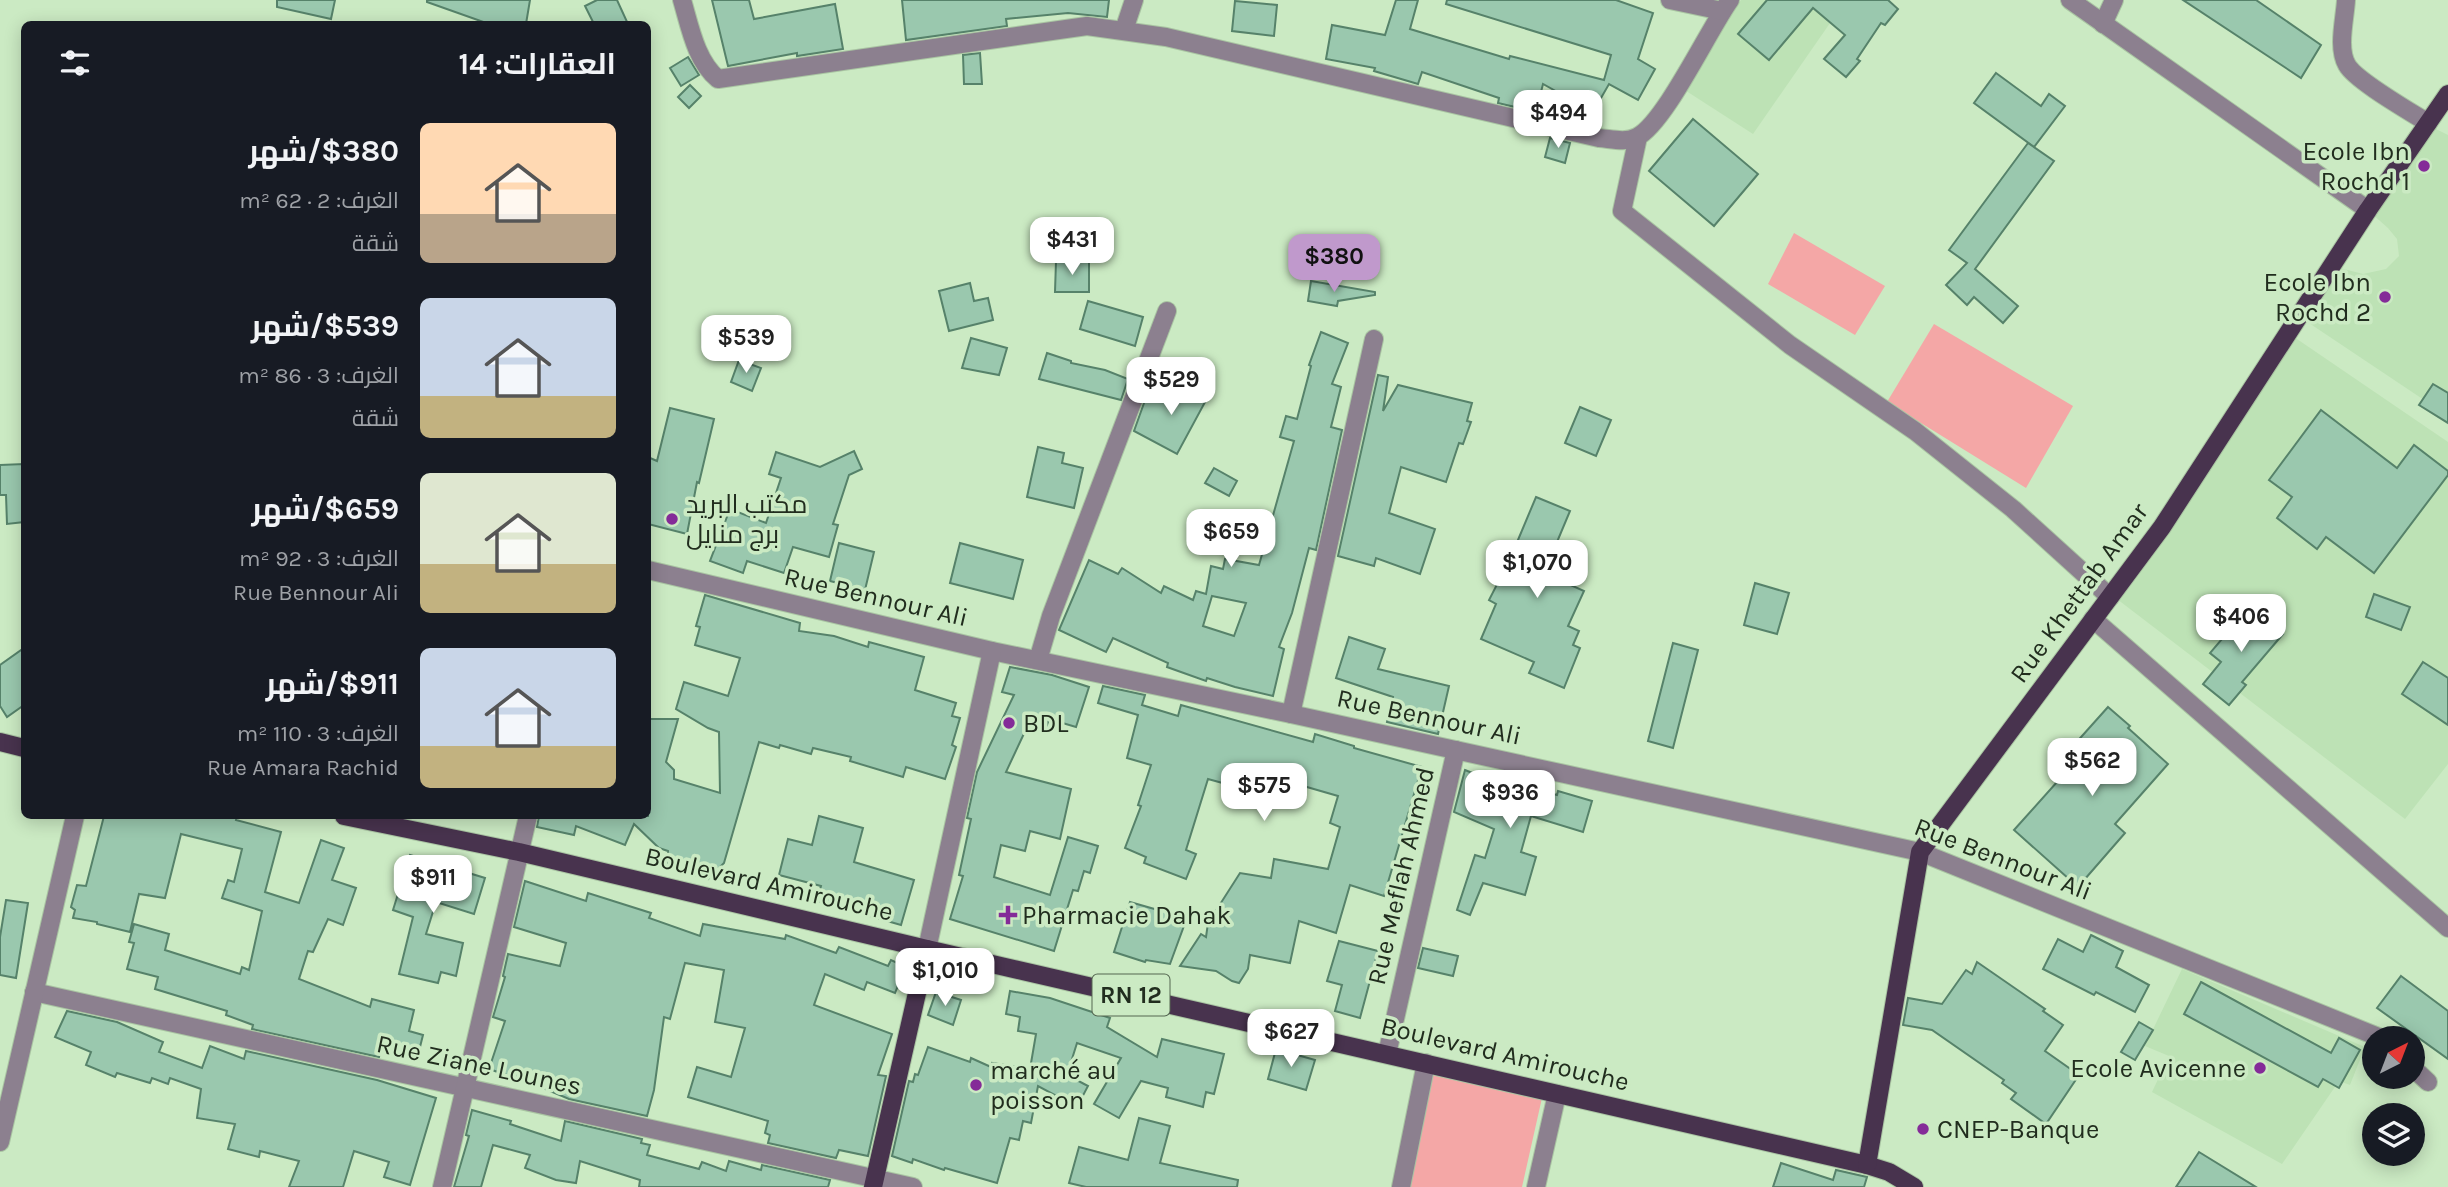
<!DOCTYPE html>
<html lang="ar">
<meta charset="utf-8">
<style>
:root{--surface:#171b24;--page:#20242c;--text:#f1f3f6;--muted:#9ea1a6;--accent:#c099cc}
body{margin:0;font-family:Karla,Cairo,sans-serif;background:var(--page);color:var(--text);direction:rtl;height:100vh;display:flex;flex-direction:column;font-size:26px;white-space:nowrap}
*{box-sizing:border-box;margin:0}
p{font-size:23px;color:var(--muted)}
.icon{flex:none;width:38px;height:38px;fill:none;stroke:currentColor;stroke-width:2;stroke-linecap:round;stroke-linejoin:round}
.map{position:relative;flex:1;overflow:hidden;direction:ltr}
.side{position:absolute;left:21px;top:21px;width:630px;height:798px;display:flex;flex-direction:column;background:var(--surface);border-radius:10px;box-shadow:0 4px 18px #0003;direction:rtl}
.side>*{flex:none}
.needle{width:46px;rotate:42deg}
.buttons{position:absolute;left:2362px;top:1026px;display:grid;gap:14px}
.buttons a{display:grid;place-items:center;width:63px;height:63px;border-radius:50%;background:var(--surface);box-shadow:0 4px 18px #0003;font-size:35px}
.price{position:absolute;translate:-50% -60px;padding:0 16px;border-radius:14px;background:#fff;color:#222;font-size:23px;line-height:46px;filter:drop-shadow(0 2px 4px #0008)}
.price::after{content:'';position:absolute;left:50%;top:42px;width:21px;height:16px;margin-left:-10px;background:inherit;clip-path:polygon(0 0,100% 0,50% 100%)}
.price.current{background:var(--accent);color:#111}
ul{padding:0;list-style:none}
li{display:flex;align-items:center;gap:21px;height:175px;padding:0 35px}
li span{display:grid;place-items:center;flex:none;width:196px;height:140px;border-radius:10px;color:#555}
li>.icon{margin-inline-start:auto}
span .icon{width:84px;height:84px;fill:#fffc;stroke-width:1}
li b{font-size:30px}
h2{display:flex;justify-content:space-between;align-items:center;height:84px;padding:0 35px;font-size:30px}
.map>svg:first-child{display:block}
</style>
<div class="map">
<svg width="2448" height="1187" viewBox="0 0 2448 1187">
<rect width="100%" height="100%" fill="#cbeac3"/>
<g fill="#bde2b5">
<polygon points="1741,0 1846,0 1753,134 1680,87"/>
<polygon points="2430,126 2448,135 2448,416 2306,321 2340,268 2363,274 2386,269 2399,256 2397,239 2388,228 2371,213"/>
<polygon points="2294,337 2448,442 2448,764 2405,819 2113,596"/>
<polygon points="2182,969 2365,1047 2350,1085 2339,1081 2282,1164 2152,1092 2169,1056 2145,1046"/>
</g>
<g fill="#f4a7a6">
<polygon points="1794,233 1885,286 1855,335 1768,284"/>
<polygon points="1934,324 2073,406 2026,488 1887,402"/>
<polygon points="1430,1064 1544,1089 1522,1187 1402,1187"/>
</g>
<g fill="#9ac8ae" stroke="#56826a" stroke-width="2" fill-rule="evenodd">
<polygon points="277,0 335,0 331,19 277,7"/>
<polygon points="427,0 530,0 526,24 489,24 427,2"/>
<polygon points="597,0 617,0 628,24 594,24 585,6"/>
<polygon points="712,0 749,0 754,19 835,4 843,49 797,56 797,53 728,66"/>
<polygon points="902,0 1109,0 1107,17 1068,13 1006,19 1007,26 906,40"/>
<polygon points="1396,0 1418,0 1410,29 1509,59 1510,56 1604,80 1611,55 1446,4 1447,0 1616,0 1653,13 1638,59 1655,69 1638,100 1609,84 1593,112 1543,84 1536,112 1498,103 1499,98 1422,72 1418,84 1374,71 1375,68 1326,59 1332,25 1385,35"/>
<polygon points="1767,0 1888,0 1898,9 1885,25 1881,23 1857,59 1860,61 1846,77 1824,59 1845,35 1813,8 1769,60 1738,34"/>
<polygon points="2183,0 2256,0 2321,45 2301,78"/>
<polygon points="1235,1 1277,5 1274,36 1232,31"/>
<polygon points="980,53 982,84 964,84 963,55"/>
<polygon points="688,57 699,75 681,86 670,68"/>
<polygon points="1996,73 2041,106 2049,94 2065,106 2034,147 1974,103"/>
<polygon points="690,85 701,96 689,108 678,97"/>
<polygon points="1693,119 1758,174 1714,226 1649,171"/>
<polygon points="1550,138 1570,143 1565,163 1545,157"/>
<polygon points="2028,143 2054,161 1975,269 2018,306 2003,323 1974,297 1967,305 1946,285 1967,263 1949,250"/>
<polygon points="1056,261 1089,262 1089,292 1055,292"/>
<polygon points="1311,281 1375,292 1375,295 1338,301 1337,306 1308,301"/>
<polygon points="970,283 974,301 988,298 993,320 949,331 939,291"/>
<polygon points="1088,301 1143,317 1135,346 1080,329"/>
<path d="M 1321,332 L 1348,343 L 1332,384 L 1341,387 L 1331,427 L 1342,430 L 1316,550 L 1309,548 L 1292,613 L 1279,647 L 1284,649 L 1273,696 L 1235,687 L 1207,678 L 1206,681 L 1167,667 L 1168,663 L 1113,638 L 1106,652 L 1059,630 L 1089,560 L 1118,574 L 1122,568 L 1161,593 L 1164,586 L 1193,600 L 1196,591 L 1206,594 L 1211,566 L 1223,569 L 1225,559 L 1259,565 L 1294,441 L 1280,437 L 1286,416 L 1297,419 L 1311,366 L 1309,365 ZM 1212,596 L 1246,603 L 1234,636 L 1203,626 Z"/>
<polygon points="971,338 1007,348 999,375 962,368"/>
<polygon points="1047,353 1071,361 1071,363 1105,370 1128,379 1121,400 1039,379"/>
<polygon points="739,360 761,368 752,391 731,382"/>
<polygon points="1378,375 1388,377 1383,411 1398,385 1472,403 1467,421 1471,422 1463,444 1459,443 1446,482 1401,467 1389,513 1435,529 1420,574 1376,558 1374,566 1338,556"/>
<polygon points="2433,384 2448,393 2448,423 2419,405"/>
<polygon points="1180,385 1211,391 1177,454 1134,431 1148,392 1173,405"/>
<polygon points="1580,407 1611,420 1596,456 1565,443"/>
<polygon points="670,408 714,419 699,483 697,482 687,534 648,524 648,457 657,461"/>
<polygon points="2321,410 2397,468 2414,445 2448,471 2448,475 2374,573 2326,537 2317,549 2277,518 2292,497 2269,480"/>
<polygon points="1038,447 1064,453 1062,463 1083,468 1074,508 1027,497"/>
<polygon points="854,451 862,469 849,475 833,524 838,525 829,557 793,547 784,573 747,561 743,573 710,561 730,509 766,523 781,478 769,474 776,452 820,467"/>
<polygon points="24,464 24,522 7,524 6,495 0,495 0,465"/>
<polygon points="1214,468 1237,481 1229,496 1205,483"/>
<polygon points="1536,497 1570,511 1544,573 1584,591 1568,626 1579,631 1573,645 1580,648 1564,688 1529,673 1534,662 1481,639 1496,604 1489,600 1510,559"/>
<polygon points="839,543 874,552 865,590 830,581"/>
<polygon points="960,543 1023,560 1013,599 950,583"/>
<polygon points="1755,583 1789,593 1777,634 1744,625"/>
<polygon points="2374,594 2410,607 2401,630 2366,617"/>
<polygon points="705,595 800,623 799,631 834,636 868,647 869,642 924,657 915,690 956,703 952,716 960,718 952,745 956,747 945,779 906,767 903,777 850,761 851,757 813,748 811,754 780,745 779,748 759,742 724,863 708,879 668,867 668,851 659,848 634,824 625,845 576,826 574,835 537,827 539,816 648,816 648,719 678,719 666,762 674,770 674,779 720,793 719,732 708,728 676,709 684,682 728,696 740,658 695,645 700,627 696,626"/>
<polygon points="2250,606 2283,634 2242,682 2246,685 2229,705 2203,684 2221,662 2210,653"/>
<polygon points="1349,637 1385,649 1378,669 1449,686 1438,734 1387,722 1393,697 1336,678"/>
<polygon points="1673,643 1698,650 1673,748 1648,741"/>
<polygon points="24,648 24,705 7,717 0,706 0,665"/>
<polygon points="2423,662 2448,678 2448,725 2402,694"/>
<polygon points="1010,667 1052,675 1089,687 1076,727 1049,719 1045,731 1028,725 1006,772 1071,789 1060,839 1030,831 1025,851 1001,845 994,877 1050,895 1068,837 1098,846 1090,873 1084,871 1078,891 1073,890 1054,951 950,919 963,876 959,875 971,819 967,818 977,772 1014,695 1002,692"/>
<polygon points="1103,686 1145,695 1142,705 1178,716 1181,705 1313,742 1315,734 1354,746 1354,748 1422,767 1384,896 1350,885 1336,933 1299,921 1290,963 1250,955 1248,969 1239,983 1232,981 1216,971 1180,966 1201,934 1206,937 1208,923 1240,873 1271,878 1274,859 1328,869 1340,827 1330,823 1338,796 1293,783 1289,794 1251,782 1248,790 1208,779 1186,850 1196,854 1186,879 1144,863 1146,857 1125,848 1141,806 1138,805 1151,765 1127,758 1138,715 1098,703"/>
<polygon points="2108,707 2130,726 2128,728 2168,764 2115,824 2125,833 2078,887 2014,830 2074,763 2065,755"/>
<polygon points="1465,770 1509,788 1510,783 1557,795 1558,791 1592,801 1583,832 1531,816 1521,852 1536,857 1525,895 1483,883 1470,915 1457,910 1475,855 1485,858 1494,829 1454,812"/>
<polygon points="104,816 237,816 236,820 281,832 265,892 299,903 321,840 344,848 332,880 356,888 343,925 328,919 313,952 308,951 299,979 370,1007 372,999 414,1010 409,1031 423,1035 418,1055 381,1045 379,1057 252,1029 253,1025 226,1015 227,1011 155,989 158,977 127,969 134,943 129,942 134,924 169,934 165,950 240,974 242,967 249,970 262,911 222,898 228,880 234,882 242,849 181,834 165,898 139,894 130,932 97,924 97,922 73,918 75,910 71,907 77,885 86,886"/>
<polygon points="819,816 863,828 854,862 914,880 901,925 817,901 821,886 779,875 788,839 812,845"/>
<polygon points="410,855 485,878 474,914 436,902 426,934 463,943 456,976 441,972 438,983 399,974 413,917 393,910"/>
<polygon points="525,881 586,901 588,893 651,913 649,918 700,936 703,924 785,939 786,935 836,953 839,947 888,966 891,960 906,967 895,993 867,982 864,990 825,974 814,1005 892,1034 878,1075 886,1076 868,1156 839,1150 836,1158 768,1143 770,1135 765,1133 768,1121 688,1097 697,1067 731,1077 745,1028 715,1022 724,970 685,963 670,1019 664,1017 654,1090 647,1116 569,1099 536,1085 489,1069 505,1021 493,1017 505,977 503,976 508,954 560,966 566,943 514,927"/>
<polygon points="6,900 28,903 16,978 0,975 0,937"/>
<polygon points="1130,902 1158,910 1160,905 1185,923 1170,964 1146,960 1145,962 1114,952"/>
<polygon points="2091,935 2123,951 2116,967 2149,985 2135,1012 2096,992 2094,995 2043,969 2058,939 2083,952"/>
<polygon points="1339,941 1378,951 1360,1018 1335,1011 1342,985 1327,981"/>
<polygon points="1423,948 1458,956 1453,976 1418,968"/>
<polygon points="1977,962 2045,1009 2043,1011 2063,1025 2045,1051 2079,1075 2046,1124 2011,1099 2016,1093 2002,1083 2004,1080 1932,1030 1903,1025 1908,998 1942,1004 1966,970 1972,974"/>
<polygon points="2401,976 2448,1011 2448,1059 2377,1008"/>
<polygon points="2201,982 2331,1053 2339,1038 2360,1050 2339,1088 2323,1079 2318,1087 2184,1014"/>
<polygon points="1010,991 1050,998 1110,1018 1107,1027 1157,1057 1162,1039 1224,1054 1214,1094 1206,1092 1203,1107 1166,1097 1168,1088 1141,1081 1119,1118 1094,1104 1121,1058 1077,1043 1067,1075 1088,1086 1077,1107 1038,1086 1031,1123 1023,1121 1019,1140 1010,1138 997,1183 945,1168 944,1170 913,1159 912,1163 892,1156 909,1081 913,1082 915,1074 918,1075 928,1047 970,1062 971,1058 991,1067 992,1063 1030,1069 1036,1034 1018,1031 1020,1017 1006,1014"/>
<polygon points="936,992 961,1000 953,1025 928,1015"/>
<polygon points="67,1011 117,1022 163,1042 159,1052 202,1068 210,1046 244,1059 246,1051 377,1080 436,1098 410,1185 384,1177 389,1162 354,1151 343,1187 289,1187 299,1161 260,1151 259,1157 228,1149 235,1124 197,1118 201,1089 170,1078 168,1084 152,1078 150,1083 117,1073 115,1077 86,1065 91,1052 55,1037"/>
<polygon points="2139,1022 2153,1030 2135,1060 2121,1052"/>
<polygon points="1276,1049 1315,1060 1306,1090 1268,1079"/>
<polygon points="472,1110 511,1121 510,1124 561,1141 565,1121 642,1139 641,1143 650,1145 647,1155 699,1169 702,1162 726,1171 729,1161 761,1170 762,1165 830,1180 828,1187 639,1187 640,1180 580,1161 576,1183 556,1180 525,1168 530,1155 493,1145 481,1187 454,1187 469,1136 466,1135"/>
<polygon points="1139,1118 1170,1126 1160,1163 1238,1180 1237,1187 1086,1187 1069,1183 1079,1147 1128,1160"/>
<polygon points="2199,1152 2256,1187 2176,1187"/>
<polygon points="1781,1163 1833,1180 1836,1170 1867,1177 1864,1187 1773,1187"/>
</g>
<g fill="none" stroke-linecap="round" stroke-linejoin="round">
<g stroke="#a9c4a2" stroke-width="20">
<g id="minor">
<path d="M 682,0 C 690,27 696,61 718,79 L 1087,26 L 1166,37 L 1599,138 C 1612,139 1625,143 1637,137 C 1665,123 1709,29 1730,0"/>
<polyline points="1670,0 1722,11"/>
<polyline points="2070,0 2368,210"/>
<path d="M 2346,0 C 2345,19 2337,48 2347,65 C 2356,81 2411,112 2428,123"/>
<polyline points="2103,24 2114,0"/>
<polyline points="1124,30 1134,0"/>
<polyline points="1638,137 1622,211 1790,345 1915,431 2013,509 2110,597"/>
<polyline points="648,570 992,651 1291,714 1920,852 2381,1038"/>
<polyline points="2093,619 2448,928"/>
<polyline points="1038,660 1051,616 1167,311"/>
<polyline points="1291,714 1374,339"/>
<polyline points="927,949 992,651"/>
<polyline points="34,992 913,1187"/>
<polyline points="1387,1054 1456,750"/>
<polyline points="2413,1068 2428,1082"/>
<polyline points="0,1142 75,816"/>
<polyline points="442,1187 528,816"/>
<polyline points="1401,1187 1426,1063"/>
<polyline points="1536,1187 1557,1094"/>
</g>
</g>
<g stroke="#a9c4a2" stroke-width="20">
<g id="major">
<polyline points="0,742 24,748"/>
<polyline points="344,816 519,852 927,949 1867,1165 1889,1172 1914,1187"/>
<polyline points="1867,1165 1920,852 2162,527 2368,210 2448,94"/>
<polyline points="873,1187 927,949"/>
</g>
</g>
<use href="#minor" stroke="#8c808f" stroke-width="18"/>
<use href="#major" stroke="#48334e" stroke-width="18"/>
</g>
<g fill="#842b98" stroke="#cbeac3" stroke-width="2.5">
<circle cx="2424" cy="166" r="7"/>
<circle cx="2385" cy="297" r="7"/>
<circle cx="672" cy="519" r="7"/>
<circle cx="1009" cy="723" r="7"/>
<path d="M1004.5 904.5h7v7h7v7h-7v7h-7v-7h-7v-7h7z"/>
<circle cx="2260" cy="1068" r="7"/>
<circle cx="976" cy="1085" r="7"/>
<circle cx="1923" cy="1129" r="7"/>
</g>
<g text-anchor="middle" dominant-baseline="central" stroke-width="7" stroke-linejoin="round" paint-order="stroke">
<rect fill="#cbeac3" stroke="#546650" stroke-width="2" x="1092.5" y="974.5" width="77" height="41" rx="5"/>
<g font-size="24" font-weight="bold" fill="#212d1e">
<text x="1131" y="995">RN 12</text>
</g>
<g font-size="26" fill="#212d1e" stroke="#cbeac3" text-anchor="start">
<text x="2410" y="151" text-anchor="end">Ecole Ibn<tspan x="2410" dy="30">Rochd 1</tspan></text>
<text x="2371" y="282" text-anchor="end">Ecole Ibn<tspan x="2371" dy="30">Rochd 2</tspan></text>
<text x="686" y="504">مكتب البريد<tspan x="686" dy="30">برج منايل</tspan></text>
<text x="1023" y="723">BDL</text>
<text x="1022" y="915">Pharmacie Dahak</text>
<text x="2246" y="1068" text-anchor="end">Ecole Avicenne</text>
<text x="990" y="1070">marché au<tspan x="990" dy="30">poisson</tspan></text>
<text x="1937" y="1129">CNEP-Banque</text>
</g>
<g font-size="26" fill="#212d1e" stroke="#cbeac3">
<text transform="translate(2079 593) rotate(-54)">Rue Khettab Amar</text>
<text transform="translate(876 597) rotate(13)">Rue Bennour Ali</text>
<text transform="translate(1429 717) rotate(12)">Rue Bennour Ali</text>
<text transform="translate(2003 859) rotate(21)">Rue Bennour Ali</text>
<text transform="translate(1401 876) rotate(-77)">Rue Meflah Ahmed</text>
<text transform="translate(769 884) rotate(13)">Boulevard Amirouche</text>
<text transform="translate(1505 1054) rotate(13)">Boulevard Amirouche</text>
<text transform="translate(479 1065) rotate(12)">Rue Ziane Lounes</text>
</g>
</g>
</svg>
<div class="buttons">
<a><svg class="needle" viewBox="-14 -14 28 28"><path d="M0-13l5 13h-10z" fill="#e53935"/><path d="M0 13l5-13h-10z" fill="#9ea1a6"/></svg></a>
<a><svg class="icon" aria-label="layers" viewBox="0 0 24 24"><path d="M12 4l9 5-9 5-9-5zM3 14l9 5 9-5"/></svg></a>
</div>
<b class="price" style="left:1558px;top:150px">$494</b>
<b class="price" style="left:1072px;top:277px">$431</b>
<b class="price current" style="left:1334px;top:294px">$380</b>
<b class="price" style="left:746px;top:375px">$539</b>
<b class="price" style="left:1171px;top:417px">$529</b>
<b class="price" style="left:1231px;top:569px">$659</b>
<b class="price" style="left:1537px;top:600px">$1,070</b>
<b class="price" style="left:2241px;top:654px">$406</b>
<b class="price" style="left:2092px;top:798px">$562</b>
<b class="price" style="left:1264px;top:823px">$575</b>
<b class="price" style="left:1510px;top:830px">$936</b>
<b class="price" style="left:433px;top:915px">$911</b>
<b class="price" style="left:945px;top:1008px">$1,010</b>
<b class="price" style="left:1291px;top:1069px">$627</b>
<section class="side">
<h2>العقارات: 14<svg class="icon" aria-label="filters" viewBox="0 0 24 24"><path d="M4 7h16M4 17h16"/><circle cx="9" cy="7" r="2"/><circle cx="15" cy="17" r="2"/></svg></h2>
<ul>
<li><span style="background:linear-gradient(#ffd9b3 65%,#b9a48a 0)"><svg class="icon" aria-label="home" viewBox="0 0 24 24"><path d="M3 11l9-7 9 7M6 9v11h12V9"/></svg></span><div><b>$380/شهر</b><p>الغرف: 2 · 62 m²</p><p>شقة</p></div></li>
<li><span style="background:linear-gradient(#c9d6e8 70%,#c2b280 0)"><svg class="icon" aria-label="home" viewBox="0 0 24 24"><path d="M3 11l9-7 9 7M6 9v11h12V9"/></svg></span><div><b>$539/شهر</b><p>الغرف: 3 · 86 m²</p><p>شقة</p></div></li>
<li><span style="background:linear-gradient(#dfe7d0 65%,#c2b280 0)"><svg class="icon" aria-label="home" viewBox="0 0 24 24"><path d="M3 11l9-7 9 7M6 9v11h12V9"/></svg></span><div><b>$659/شهر</b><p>الغرف: 3 · 92 m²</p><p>Rue Bennour Ali</p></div></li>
<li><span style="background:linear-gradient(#c9d6e8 70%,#c2b280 0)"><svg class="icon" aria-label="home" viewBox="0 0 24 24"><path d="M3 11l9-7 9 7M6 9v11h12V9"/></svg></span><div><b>$911/شهر</b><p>الغرف: 3 · 110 m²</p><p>Rue Amara Rachid</p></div></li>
</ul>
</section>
</div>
